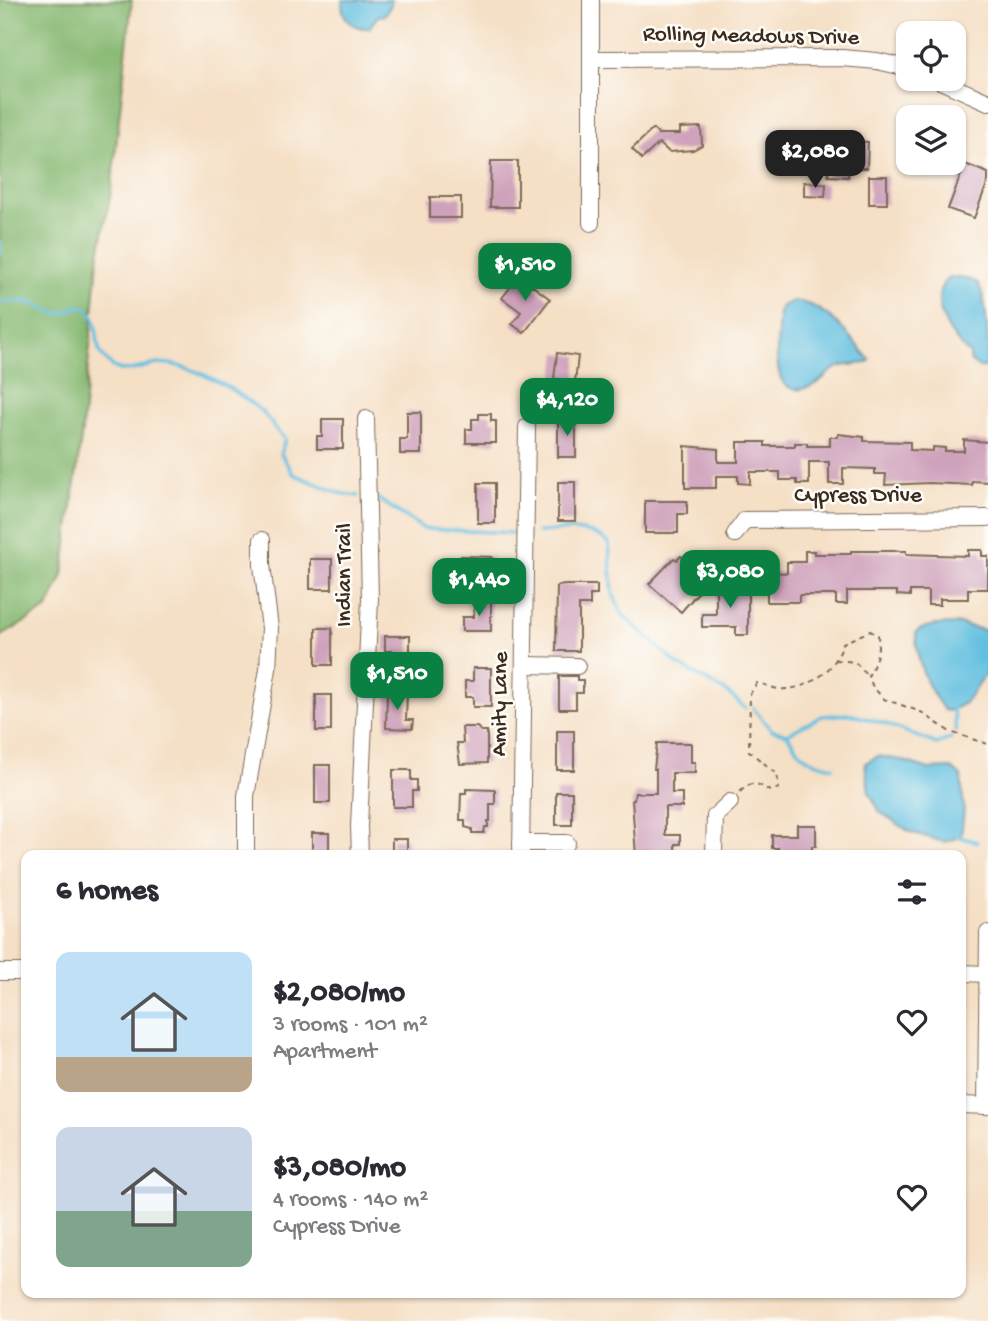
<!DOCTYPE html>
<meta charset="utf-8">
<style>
:root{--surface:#fff;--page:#f2f2f3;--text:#2b2b33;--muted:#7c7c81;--accent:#0b8043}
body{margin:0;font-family:"Gochi Hand",sans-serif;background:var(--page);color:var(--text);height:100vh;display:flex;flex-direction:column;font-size:26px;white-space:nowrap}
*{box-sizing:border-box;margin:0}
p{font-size:23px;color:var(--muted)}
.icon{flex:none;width:38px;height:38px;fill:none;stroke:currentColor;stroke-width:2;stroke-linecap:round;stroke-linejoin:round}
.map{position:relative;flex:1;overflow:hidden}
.panel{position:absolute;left:21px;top:850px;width:945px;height:448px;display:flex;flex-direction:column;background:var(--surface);border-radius:14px;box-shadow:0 2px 5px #0004}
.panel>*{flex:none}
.fabs{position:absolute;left:896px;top:21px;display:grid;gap:14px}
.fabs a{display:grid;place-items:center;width:70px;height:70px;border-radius:14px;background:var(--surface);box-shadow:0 2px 5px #0004;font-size:35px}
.price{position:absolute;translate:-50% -60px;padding:0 16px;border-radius:14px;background:var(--accent);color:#fff;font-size:23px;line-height:46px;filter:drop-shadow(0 2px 4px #0008)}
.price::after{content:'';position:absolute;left:50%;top:42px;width:21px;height:16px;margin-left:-10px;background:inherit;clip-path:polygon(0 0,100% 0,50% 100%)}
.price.current{background:#222;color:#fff}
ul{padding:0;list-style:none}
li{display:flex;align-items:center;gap:21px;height:175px;padding:0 35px}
li span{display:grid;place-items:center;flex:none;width:196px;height:140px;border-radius:14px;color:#555}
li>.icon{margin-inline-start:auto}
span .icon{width:84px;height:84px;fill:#fffc;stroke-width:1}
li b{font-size:30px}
h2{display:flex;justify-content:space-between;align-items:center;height:84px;padding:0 35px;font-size:30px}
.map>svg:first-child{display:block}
</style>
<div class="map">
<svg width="988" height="1321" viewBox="0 0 988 1321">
<rect width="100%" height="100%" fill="#fdfcf7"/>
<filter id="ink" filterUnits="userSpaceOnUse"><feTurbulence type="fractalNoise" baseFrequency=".0143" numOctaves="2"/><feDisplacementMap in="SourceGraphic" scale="14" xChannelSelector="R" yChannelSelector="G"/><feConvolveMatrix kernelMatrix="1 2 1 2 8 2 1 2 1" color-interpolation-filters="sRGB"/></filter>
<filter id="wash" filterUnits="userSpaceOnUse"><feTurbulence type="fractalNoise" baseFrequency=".00686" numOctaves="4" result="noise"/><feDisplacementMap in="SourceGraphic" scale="28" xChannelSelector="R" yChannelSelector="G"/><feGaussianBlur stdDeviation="1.57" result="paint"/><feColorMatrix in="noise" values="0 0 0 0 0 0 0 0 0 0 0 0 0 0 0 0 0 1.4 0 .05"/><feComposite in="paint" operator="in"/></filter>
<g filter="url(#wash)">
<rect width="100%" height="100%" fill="#f5dfc5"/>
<polygon fill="#89ba74" stroke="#627249" stroke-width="2" points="0,0 132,0 111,192 98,260 82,430 63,575 48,608 0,637"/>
<g fill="#62bfe0" stroke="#4e747f" stroke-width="2">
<path d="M 342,0 L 391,0 C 392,5 387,13 383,16 L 378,16 L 369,28 C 351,29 341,17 342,0 Z"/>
<path d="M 949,277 C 958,278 969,278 976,282 C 988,292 988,350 988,367 L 978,367 L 970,361 L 970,354 C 950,339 925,298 949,277 Z"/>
<path d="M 793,301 C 827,303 849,337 870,360 L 867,363 C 858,364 847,364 839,367 C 829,370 822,382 812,386 C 765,405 779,339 779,312 L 782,306 Z"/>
<path d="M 960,624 L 988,631 L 988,671 L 965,703 L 950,711 L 944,710 C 926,686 916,662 916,632 C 928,623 946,625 960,624 Z"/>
<polygon points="878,756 901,760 929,769 952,768 961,776 964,809 961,837 944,842 910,832 880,812 869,792 865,763"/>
</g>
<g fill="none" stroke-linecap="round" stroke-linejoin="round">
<g stroke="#62bfe0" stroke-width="3.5">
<polyline points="0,242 0,253"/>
<path d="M 0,302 C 9,302 20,300 29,302 C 47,308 60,322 77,306 C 100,307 95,334 99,349 C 100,354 108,363 112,366 C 129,378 152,360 170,364 C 200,369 238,391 261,411 C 271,420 274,430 285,439 L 281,454 L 293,474 L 339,493 L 358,496"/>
<polyline points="375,497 424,529 515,533"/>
<path d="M 538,532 C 563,531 589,525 609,543 L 613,594 L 623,615 L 677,664 L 727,692 L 745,708"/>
<polyline points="753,708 771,730 787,734 822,716 849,714 883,723 937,744 951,738"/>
<polyline points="953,708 956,730"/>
<path d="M 787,734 C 800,756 807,762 833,767"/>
<polyline points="956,836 977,842"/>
</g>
</g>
<g id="blocks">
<g fill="#cfa2bc">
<polygon points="701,127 702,145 693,150 669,152 659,143 642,159 632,149 653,129 658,134 680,134 680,128"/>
<polygon points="839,140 868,142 867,168 849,168 848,177 828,176 829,161 798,160 799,146 839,148"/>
<polygon points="491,161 518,161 518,207 490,207"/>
<polygon points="965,164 988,173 988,181 974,218 948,209"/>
<rect x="869" y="176" width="18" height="28"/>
<polygon points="804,182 826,184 825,197 804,196"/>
<rect x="430" y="197" width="31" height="21"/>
<polygon points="519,276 550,299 524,333 512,324 521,312 502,298"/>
<polygon points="557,353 578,356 575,382 554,379"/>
<polygon points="407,412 421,412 421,454 400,454 400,439 407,439"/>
<polygon points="479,414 491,414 491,421 496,421 496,443 466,443 466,429 472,429 472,419 479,419"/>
<rect x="558" y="418" width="18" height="39"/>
<polygon points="322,419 343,419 343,449 317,449 317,436 322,436"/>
<polygon points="838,434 864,437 864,441 910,442 910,450 933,451 933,447 945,448 945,451 964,451 964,440 988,442 988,482 972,481 972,485 930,483 885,485 886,474 875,474 875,469 843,468 843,484 829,484 829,462 809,462 809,484 797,484 797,480 780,480 780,472 750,472 750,484 738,483 738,476 716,476 716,488 685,488 685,446 718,449 718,462 738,462 738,442 765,442 765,446 795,446 795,443 807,443 807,446 830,446 830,437 838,437"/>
<rect x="558" y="482" width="17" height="39"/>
<rect x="478" y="483" width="17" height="40"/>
<polygon points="645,501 687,501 687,514 678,514 678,533 645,533"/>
<polygon points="968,550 982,550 982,556 988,556 988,589 968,589 968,599 940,599 940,605 928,605 928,591 910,591 910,596 897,595 897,591 847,591 847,604 836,604 836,595 799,595 799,602 767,602 767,572 787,573 787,562 805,562 805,551 814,551 814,554 851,554 851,551 906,551 906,554 968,556"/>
<polygon points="461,556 492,557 491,583 473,583 474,569 461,568"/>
<polygon points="681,556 703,576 692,587 703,587 681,612 649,584 674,558 677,560"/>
<rect x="310" y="559" width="22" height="30"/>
<polygon points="566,585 597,585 597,595 590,595 590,605 579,605 579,651 556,651 557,586"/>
<polygon points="716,587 748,587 748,635 736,635 736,627 702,627 702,614 716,614"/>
<polygon points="474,602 491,602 491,631 462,631 462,617 474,617"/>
<rect x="316" y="628" width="16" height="37"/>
<polygon points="385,636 410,636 410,659 393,659 393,651 385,651"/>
<polygon points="473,668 491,668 491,707 473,707 473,697 465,697 465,681 473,681"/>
<polygon points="559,676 577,676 577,680 583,680 583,693 576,693 576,709 559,709"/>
<polygon points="387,693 407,694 406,720 413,720 412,729 386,728"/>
<rect x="316" y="695" width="15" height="36"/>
<polygon points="462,727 477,727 481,731 487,731 487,763 460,764 457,743 463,743"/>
<rect x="557" y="731" width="17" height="39"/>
<polygon points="657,743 691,743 691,762 695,762 695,773 672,773 672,793 682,793 682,807 665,807 665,835 680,835 680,844 675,844 675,856 636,856 632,800 634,800 635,793 656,793 656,769 654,769"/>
<rect x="315" y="765" width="15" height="38"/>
<polygon points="393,770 411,770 411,780 417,780 417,791 412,791 412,807 393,807"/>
<polygon points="466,789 495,790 495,804 490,804 490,821 488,821 488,827 485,827 484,833 472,833 472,829 465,827 465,820 460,820 461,793 466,793"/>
<rect x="556" y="792" width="16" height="33"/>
<polygon points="797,825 816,825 816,846 812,846 812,856 778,856 778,848 772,848 772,835 797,835"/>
<rect x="312" y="833" width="17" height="23"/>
<rect x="392" y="839" width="15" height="17"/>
</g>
</g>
</g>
<g filter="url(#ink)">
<use href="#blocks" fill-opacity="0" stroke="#7c6958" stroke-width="2"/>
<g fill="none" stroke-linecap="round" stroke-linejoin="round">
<g stroke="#7c6958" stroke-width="18">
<g id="minor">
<polyline points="591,0 591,223"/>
<polyline points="592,59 842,58 877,61 908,68"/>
<polyline points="936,79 988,102"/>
<polyline points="735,534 745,520 988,518"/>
<polyline points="524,665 577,666"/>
<polyline points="521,843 567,843"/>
<polyline points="246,856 246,796 268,669 270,628 262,565 262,540"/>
<polyline points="360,856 359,826 370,599 366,419"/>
<polyline points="521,856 527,427"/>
<polyline points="714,856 715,816 730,802"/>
<polyline points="0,972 26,972"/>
<polyline points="961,973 988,974"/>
<polyline points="961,1105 988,1106"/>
<polyline points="986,1106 988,933"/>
</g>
</g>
<g stroke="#7c6958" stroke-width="2" stroke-dasharray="5 5" stroke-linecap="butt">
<polyline points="836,660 855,662 867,675"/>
<path d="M 740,792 C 752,780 757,783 770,791 L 779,788 L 777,774 L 749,751 L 750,694 L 757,683 C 765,684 771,688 779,689 C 807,691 836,671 843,643 L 870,631 L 878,635 C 879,651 876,663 868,676 L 873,687 L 884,699 L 921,712 L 950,732 L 988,744"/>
</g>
<use href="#minor" stroke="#fff" stroke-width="16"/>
</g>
</g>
<g text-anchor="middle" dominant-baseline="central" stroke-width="5" stroke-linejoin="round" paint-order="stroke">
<g font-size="23" fill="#3b2a1e" stroke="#fdfcf7">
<text transform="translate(751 37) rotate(1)">Rolling Meadows Drive</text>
<text x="858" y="496">Cypress Drive</text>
<text transform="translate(345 575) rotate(-90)">Indian Trail</text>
<text transform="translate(501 704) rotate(-89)">Amity Lane</text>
</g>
</g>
</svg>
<div class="fabs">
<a><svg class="icon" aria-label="locate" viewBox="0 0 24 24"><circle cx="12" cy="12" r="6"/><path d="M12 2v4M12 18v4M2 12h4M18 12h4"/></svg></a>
<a><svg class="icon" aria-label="layers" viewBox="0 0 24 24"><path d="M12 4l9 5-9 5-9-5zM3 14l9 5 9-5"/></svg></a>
</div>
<b class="price current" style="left:815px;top:190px">$2,080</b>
<b class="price" style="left:525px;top:303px">$1,510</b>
<b class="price" style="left:567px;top:438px">$4,120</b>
<b class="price" style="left:730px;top:610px">$3,080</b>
<b class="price" style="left:479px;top:618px">$1,440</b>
<b class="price" style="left:397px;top:712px">$1,510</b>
<section class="panel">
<h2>6 homes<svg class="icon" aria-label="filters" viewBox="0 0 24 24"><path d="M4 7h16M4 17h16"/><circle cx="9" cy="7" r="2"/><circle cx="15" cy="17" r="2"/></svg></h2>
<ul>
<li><span style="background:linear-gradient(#bfe0f5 75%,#b9a48a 0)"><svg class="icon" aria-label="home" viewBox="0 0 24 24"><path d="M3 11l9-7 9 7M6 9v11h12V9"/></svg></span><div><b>$2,080/mo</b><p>3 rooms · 101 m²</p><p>Apartment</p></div><svg class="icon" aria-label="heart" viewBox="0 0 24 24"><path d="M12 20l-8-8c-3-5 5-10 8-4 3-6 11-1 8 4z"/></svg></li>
<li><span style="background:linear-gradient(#c9d6e8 60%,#7fa58c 0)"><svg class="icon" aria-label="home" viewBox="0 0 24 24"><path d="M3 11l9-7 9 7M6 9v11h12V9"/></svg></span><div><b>$3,080/mo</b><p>4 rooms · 140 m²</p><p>Cypress Drive</p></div><svg class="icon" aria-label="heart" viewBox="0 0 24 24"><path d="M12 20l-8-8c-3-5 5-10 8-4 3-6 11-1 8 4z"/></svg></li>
</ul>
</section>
</div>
